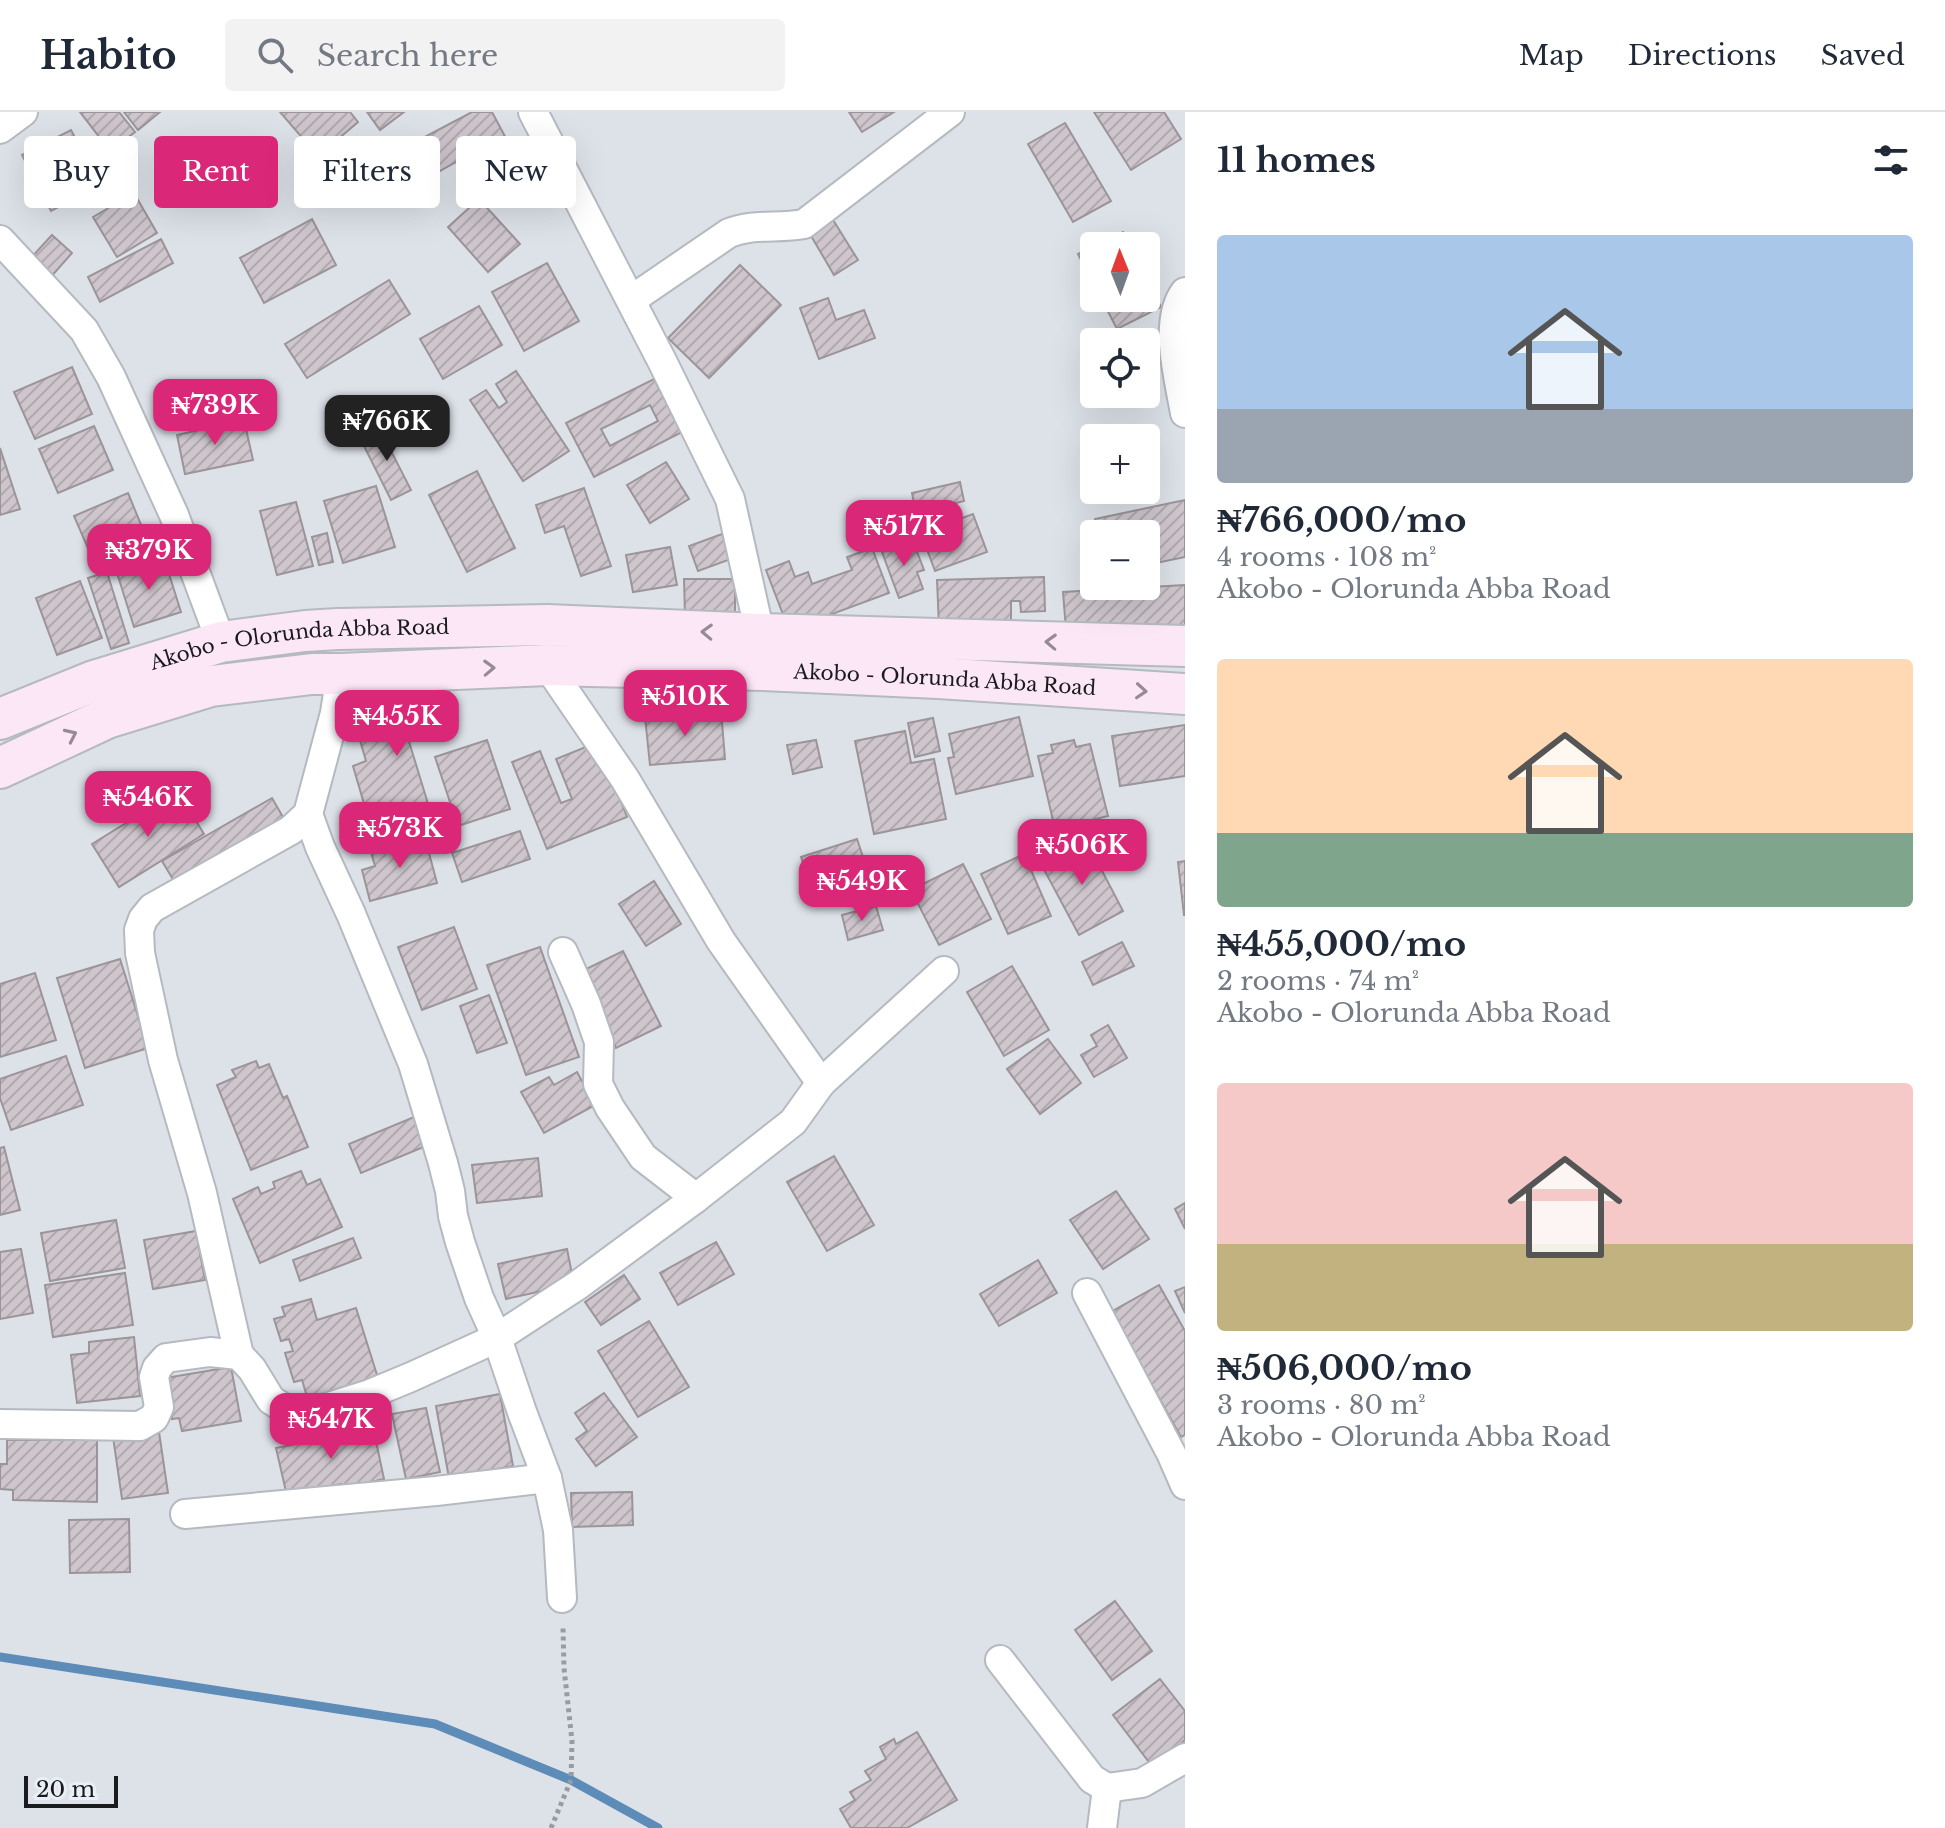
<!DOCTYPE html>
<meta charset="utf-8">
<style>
:root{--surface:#fff;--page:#f2f2f3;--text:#1f2937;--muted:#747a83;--line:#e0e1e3;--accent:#db2777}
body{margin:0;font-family:"Libre Baskerville",serif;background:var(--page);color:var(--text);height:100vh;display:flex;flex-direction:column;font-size:30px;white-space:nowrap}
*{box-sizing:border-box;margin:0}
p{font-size:26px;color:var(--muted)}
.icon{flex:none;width:44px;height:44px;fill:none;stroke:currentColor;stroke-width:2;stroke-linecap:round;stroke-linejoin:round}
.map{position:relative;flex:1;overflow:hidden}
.details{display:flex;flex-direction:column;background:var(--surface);width:760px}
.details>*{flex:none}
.top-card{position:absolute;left:24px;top:24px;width:760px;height:72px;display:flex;gap:16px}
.needle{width:52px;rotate:359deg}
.buttons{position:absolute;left:1080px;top:120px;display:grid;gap:16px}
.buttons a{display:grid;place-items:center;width:80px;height:80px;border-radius:8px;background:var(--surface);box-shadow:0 8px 32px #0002;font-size:40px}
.scale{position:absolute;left:24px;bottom:20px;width:94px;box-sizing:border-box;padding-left:8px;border:4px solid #191b1d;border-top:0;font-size:22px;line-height:28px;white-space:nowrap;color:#191b1d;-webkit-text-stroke:6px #eaeff6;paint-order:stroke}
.price{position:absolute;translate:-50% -68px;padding:0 18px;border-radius:16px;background:var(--accent);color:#fff;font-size:26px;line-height:52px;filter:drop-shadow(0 2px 4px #0008)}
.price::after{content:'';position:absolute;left:50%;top:48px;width:24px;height:18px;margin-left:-12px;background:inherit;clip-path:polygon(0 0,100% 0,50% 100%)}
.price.current{background:#222;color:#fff}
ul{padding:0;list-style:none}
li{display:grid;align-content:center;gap:16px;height:424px;padding:0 32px}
li span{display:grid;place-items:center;height:248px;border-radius:8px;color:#555}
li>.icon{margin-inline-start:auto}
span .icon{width:144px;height:144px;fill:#fffc;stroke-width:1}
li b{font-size:34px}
h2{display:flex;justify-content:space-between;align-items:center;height:96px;padding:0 32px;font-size:34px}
.chip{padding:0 28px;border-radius:8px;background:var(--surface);box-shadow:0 8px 32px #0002;font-size:28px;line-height:72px}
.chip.current{background:var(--accent);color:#fff}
header{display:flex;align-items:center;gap:48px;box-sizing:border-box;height:112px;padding:0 40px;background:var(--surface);border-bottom:2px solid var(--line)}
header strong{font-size:38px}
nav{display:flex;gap:44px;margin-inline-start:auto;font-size:28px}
.search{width:560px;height:72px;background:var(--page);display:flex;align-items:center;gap:20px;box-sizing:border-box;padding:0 28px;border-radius:8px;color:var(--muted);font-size:30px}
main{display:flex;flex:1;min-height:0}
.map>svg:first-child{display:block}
</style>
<header>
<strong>Habito</strong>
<div class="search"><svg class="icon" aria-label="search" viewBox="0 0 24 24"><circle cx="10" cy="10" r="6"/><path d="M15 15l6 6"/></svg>Search here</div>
<nav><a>Map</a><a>Directions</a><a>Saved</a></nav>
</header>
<main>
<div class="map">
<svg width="1185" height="1716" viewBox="0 0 1185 1716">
<defs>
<pattern id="building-hatch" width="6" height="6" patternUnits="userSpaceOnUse" patternTransform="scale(2)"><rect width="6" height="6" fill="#cec6cc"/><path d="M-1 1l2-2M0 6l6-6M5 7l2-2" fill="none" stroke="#b0aaaf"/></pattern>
</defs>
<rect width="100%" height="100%" fill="#dde2e9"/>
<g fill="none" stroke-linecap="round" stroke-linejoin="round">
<polyline stroke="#5c8cb7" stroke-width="9" points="0,1545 435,1612 571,1668 658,1716"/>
</g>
<g fill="url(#building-hatch)" stroke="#9b9499" stroke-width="2" fill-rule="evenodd">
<polygon points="80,0 119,0 135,20 110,39"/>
<polygon points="124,0 160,0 138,18"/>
<polygon points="280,0 350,0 358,10 318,44"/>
<polygon points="367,0 404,0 380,18"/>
<polygon points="472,0 492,0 518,49 470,75 456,50 438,60 421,27"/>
<polygon points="849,0 894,0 862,20"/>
<polygon points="1094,0 1164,0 1181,27 1131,58"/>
<polygon points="1065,11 1111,89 1073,110 1028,32"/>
<polygon points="71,18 100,73 51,99 22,43"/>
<polygon points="134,81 157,121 117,145 93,105"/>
<polygon points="479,87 520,132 488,160 448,115"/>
<polygon points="830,103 858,148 834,163 807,117"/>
<polygon points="312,107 336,153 264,191 240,146"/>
<polygon points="1123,120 1130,134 1095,134"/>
<polygon points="52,123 72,141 49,167 29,148"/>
<polygon points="161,127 173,151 100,190 88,165"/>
<polygon points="1094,134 1094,173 1078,142"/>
<polygon points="547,151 579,209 524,239 492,180"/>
<polygon points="740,153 781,193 709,266 668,226"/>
<polygon points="1146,165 1161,195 1117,217 1101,186 1146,186"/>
<polygon points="389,168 410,202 307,266 285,232"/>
<polygon points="828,186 836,208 864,198 875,226 819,247 800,196"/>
<polygon points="479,194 502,233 443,267 420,227"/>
<polygon points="72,255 92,302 35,327 14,280"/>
<polygon points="516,259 569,339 523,369 470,288 486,278 499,296 507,290 496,272"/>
<path d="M 654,267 L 682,320 L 594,365 L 566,311 ZM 650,293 L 658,309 L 610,334 L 601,317 Z"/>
<polygon points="244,308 253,348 185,362 177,323"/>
<polygon points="94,314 113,358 58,381 39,337"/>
<polygon points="391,316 399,332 390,337 411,378 391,388 362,330"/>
<polygon points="0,336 20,397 0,403"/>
<polygon points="666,350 689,387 650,411 627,373"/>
<polygon points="477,359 515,436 467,460 429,383"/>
<polygon points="960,370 964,389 916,401 912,381"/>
<polygon points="376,374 395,435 343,451 324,389"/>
<polygon points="584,376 611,454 581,464 564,414 545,421 536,393"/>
<polygon points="128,381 146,425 93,448 74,404"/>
<polygon points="1185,388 1185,445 1146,453 1146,422 1098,422 1095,407"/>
<polygon points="296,390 313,454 277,463 260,399"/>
<polygon points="973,402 987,440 935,459 921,421"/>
<polygon points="327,421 333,450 319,453 312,425"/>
<polygon points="722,422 731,447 698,459 689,434"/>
<polygon points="913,429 924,458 917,460 923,477 899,486 882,440"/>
<polygon points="670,435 677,473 633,480 626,443"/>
<polygon points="872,436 889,481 789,518 766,458 789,449 795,465 808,460 812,472 852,458 847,445"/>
<polygon points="164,446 181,500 134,515 117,461"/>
<polygon points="107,460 129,531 111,537 88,466"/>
<polygon points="1044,465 1045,499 1021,500 1020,489 1011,489 1011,513 939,514 937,468"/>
<polygon points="684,467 735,467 735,502 685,503"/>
<polygon points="80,469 102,526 57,543 36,486"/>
<polygon points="1185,473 1185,523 1067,530 1063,480"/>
<polygon points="447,572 458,608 407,623 433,708 374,726 353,654 366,649 352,601"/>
<polygon points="721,598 725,647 650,653 645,605"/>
<polygon points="1019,605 1033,664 956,682 948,646 954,645 949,622"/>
<polygon points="933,606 940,639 915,645 908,611"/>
<polygon points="1185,613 1185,664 1120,674 1112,624"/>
<polygon points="905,619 911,651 934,647 946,707 874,722 855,629"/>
<polygon points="487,628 510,697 458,714 435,645"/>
<polygon points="816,628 822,655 793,662 787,633"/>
<polygon points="1074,628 1076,635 1090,632 1108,704 1055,717 1038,644 1053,641 1051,633"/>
<polygon points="598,630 627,705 547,737 512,650 540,639 561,691 572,687 556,647"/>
<polygon points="178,679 204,722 119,775 92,732"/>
<polygon points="272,686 287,712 177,774 162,749"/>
<polygon points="520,719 530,747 462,770 452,741"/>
<polygon points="425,726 437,771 370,789 362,758 375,754 371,740"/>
<polygon points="857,727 868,760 812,778 801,745"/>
<polygon points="1086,728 1123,799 1079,823 1041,752"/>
<polygon points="1024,742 1051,804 1008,822 981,762"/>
<polygon points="1185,749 1185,803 1184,803 1178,750"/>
<polygon points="963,752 991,807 939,833 911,778"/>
<polygon points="654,769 681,812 646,834 619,792"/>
<polygon points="876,794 883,818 848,828 842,803"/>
<polygon points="454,815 477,877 422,898 398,835"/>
<polygon points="1122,830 1134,854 1093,873 1082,850"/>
<polygon points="540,835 579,945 526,963 487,853"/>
<polygon points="623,839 661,914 616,936 578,861"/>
<polygon points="120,847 148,936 85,956 57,866"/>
<polygon points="1012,854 1049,918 1004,944 967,880"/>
<polygon points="35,861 56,928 0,945 0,872"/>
<polygon points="489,883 507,931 477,941 460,894"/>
<polygon points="1108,913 1127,946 1094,965 1081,943 1097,934 1091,923"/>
<polygon points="1048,927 1081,971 1040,1002 1007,957"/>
<polygon points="66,944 83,993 11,1018 0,986 0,967"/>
<polygon points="256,949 259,956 269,952 283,986 287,984 308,1035 251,1058 217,973 236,965 232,958"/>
<polygon points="577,960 595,993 544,1021 521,980 549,965 554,973"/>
<polygon points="414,1005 426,1034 361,1061 349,1032"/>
<polygon points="4,1035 20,1098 0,1103 0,1036"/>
<polygon points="834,1044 874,1113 827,1139 787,1070"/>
<polygon points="538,1046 542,1084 477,1091 472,1053"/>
<polygon points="301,1059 307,1073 320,1067 342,1115 260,1151 233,1087 258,1075 261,1082 275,1076 273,1070"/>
<polygon points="1116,1079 1149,1127 1103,1157 1070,1108"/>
<polygon points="1185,1091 1185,1117 1175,1097"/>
<polygon points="116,1108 125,1156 50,1169 41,1121"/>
<polygon points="196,1119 205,1168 153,1177 144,1128"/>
<polygon points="353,1126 361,1146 300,1169 293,1148"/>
<polygon points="716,1130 734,1162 678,1193 660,1161"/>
<polygon points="21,1137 33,1201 0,1207 0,1140"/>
<polygon points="567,1137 574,1172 506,1187 498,1152"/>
<polygon points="1038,1148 1057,1181 999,1214 980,1182"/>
<polygon points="125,1161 133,1213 53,1225 45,1173"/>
<polygon points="624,1163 640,1187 601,1213 585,1190"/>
<polygon points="1159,1173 1185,1219 1185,1323 1181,1325 1111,1200"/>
<polygon points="1185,1175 1185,1201 1175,1179"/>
<polygon points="311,1187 317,1208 356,1196 378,1266 308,1288 302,1268 294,1270 285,1241 293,1239 289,1227 281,1229 274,1207 285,1204 282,1195"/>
<polygon points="649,1209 689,1275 638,1305 598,1239"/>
<polygon points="134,1225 140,1284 77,1291 71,1243 89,1241 89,1230"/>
<polygon points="231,1255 241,1309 182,1319 179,1306 172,1307 165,1266"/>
<polygon points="604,1281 637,1325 596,1354 576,1327 587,1319 575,1301"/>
<polygon points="500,1282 513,1354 449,1366 436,1294"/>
<polygon points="426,1296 440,1360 406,1367 392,1302"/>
<polygon points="340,1315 342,1322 373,1315 384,1367 342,1377 341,1372 287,1384 276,1336 302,1331 300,1324 315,1321 317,1328 328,1325 326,1318"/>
<polygon points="159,1320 168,1381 122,1387 113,1325"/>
<polygon points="68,1326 97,1326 97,1390 13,1388 13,1378 0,1377 0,1352 7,1352 7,1328 68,1328"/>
<polygon points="632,1380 633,1413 572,1415 571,1381"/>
<polygon points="129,1407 130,1460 70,1461 69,1408"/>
<polygon points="1115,1489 1152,1539 1112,1568 1075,1518"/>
<polygon points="1160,1567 1185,1599 1185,1628 1152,1654 1113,1603"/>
<polygon points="917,1620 957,1688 907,1716 851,1716 840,1697 855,1688 850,1680 871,1668 865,1659 886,1647 880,1635 894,1627 896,1632"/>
</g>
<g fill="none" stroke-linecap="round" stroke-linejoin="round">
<g stroke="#b5b9c0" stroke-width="32">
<g id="minor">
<polyline points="533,0 662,249 730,387 760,522"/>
<polyline points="0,17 23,0"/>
<polyline points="0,128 84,218 111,265 174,403 221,530"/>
<path d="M 1185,180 C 1163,209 1179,267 1185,301"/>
<path d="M 631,188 L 729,121 C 754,111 778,117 804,112 L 950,0"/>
<polyline points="547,553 625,667 721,829 821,971"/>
<polyline points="308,702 320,735 351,802 413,952 443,1051 450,1079 453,1104 460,1130 479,1186 497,1226 522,1300 547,1366 558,1418 562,1486"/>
<polyline points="563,840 586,892 599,930 598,972 610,996 643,1045 696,1086"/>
<polyline points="1087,1181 1171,1341 1185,1373"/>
<polyline points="239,1243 202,1081 163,948 140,841 139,818 143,807 152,796 291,718 308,702 335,601 341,562"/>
<polyline points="0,1312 140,1314 154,1306 159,1295 154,1265 157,1256 166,1246 210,1240 239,1243 252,1257 271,1288 290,1300 306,1302 370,1282 411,1265 497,1226 578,1173 696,1086 793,1010 821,971 944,859"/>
<polyline points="185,1402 436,1379 547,1366"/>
<polyline points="1000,1548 1092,1667 1107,1676 1142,1671 1185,1646"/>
<polyline points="1102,1716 1107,1676"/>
</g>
</g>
<g stroke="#b5b9c0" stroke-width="44">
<g id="secondary">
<path id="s1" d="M 0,607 L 94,569 L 221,530 L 305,519 L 338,517 L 547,513 L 760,522 L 1185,534"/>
<path id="s2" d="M 0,656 L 107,606 L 211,574 L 312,562 L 341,562 L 547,553 L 763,558 L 938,566 L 1185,582"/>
</g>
</g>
<polyline stroke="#989ca1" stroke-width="5" stroke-dasharray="4 4" stroke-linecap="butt" points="551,1716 571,1668 572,1629 564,1556 563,1515"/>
<use href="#minor" stroke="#fff" stroke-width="28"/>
<use href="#secondary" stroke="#fce7f7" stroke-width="40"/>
</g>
<defs><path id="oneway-chevron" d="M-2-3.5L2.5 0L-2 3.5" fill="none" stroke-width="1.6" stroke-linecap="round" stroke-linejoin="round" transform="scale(2)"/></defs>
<g stroke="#968b95">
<use href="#oneway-chevron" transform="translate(707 520) rotate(-178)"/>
<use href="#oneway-chevron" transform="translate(1051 530) rotate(-178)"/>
<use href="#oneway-chevron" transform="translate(489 556) rotate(-2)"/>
<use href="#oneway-chevron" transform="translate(1141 579) rotate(4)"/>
<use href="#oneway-chevron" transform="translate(71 623) rotate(-25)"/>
</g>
<g text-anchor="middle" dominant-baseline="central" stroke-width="8" stroke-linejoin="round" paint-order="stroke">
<g font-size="20" fill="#191b1d" stroke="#eaeff6">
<text stroke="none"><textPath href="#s1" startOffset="312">Akobo - Olorunda Abba Road</textPath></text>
<text stroke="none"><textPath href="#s2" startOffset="962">Akobo - Olorunda Abba Road</textPath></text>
</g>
</g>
</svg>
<div class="buttons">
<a><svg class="needle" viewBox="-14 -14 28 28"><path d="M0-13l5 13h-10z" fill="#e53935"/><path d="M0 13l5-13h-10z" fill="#747a83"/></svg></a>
<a><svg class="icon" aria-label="locate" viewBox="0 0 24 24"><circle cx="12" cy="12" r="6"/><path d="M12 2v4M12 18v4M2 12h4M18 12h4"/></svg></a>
<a>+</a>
<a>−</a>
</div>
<div class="scale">20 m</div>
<b class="price" style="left:215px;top:335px">₦739K</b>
<b class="price current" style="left:387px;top:351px">₦766K</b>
<b class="price" style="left:904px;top:456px">₦517K</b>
<b class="price" style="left:149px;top:480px">₦379K</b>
<b class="price" style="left:685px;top:626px">₦510K</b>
<b class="price" style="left:397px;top:646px">₦455K</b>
<b class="price" style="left:148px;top:727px">₦546K</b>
<b class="price" style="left:400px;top:758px">₦573K</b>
<b class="price" style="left:1082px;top:775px">₦506K</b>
<b class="price" style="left:862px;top:811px">₦549K</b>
<b class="price" style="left:331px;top:1349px">₦547K</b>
<div class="top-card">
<a class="chip">Buy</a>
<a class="chip current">Rent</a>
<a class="chip">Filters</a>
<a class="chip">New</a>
</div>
</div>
<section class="details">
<h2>11 homes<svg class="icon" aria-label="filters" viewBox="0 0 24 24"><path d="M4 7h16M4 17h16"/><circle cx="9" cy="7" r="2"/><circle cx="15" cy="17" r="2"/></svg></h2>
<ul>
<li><span style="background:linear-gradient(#a9c7e8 70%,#9aa5b1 0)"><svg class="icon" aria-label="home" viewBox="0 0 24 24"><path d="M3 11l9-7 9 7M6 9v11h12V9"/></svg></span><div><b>₦766,000/mo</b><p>4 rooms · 108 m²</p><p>Akobo - Olorunda Abba Road</p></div></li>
<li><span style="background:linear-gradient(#ffd9b3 70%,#7fa58c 0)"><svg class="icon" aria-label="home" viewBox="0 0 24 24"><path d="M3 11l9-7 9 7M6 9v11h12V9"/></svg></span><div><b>₦455,000/mo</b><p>2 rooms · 74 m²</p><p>Akobo - Olorunda Abba Road</p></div></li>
<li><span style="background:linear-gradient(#f6c9c9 65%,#c2b280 0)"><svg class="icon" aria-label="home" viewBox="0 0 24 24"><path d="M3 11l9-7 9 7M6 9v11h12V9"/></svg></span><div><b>₦506,000/mo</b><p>3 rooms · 80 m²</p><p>Akobo - Olorunda Abba Road</p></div></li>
</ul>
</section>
</main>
